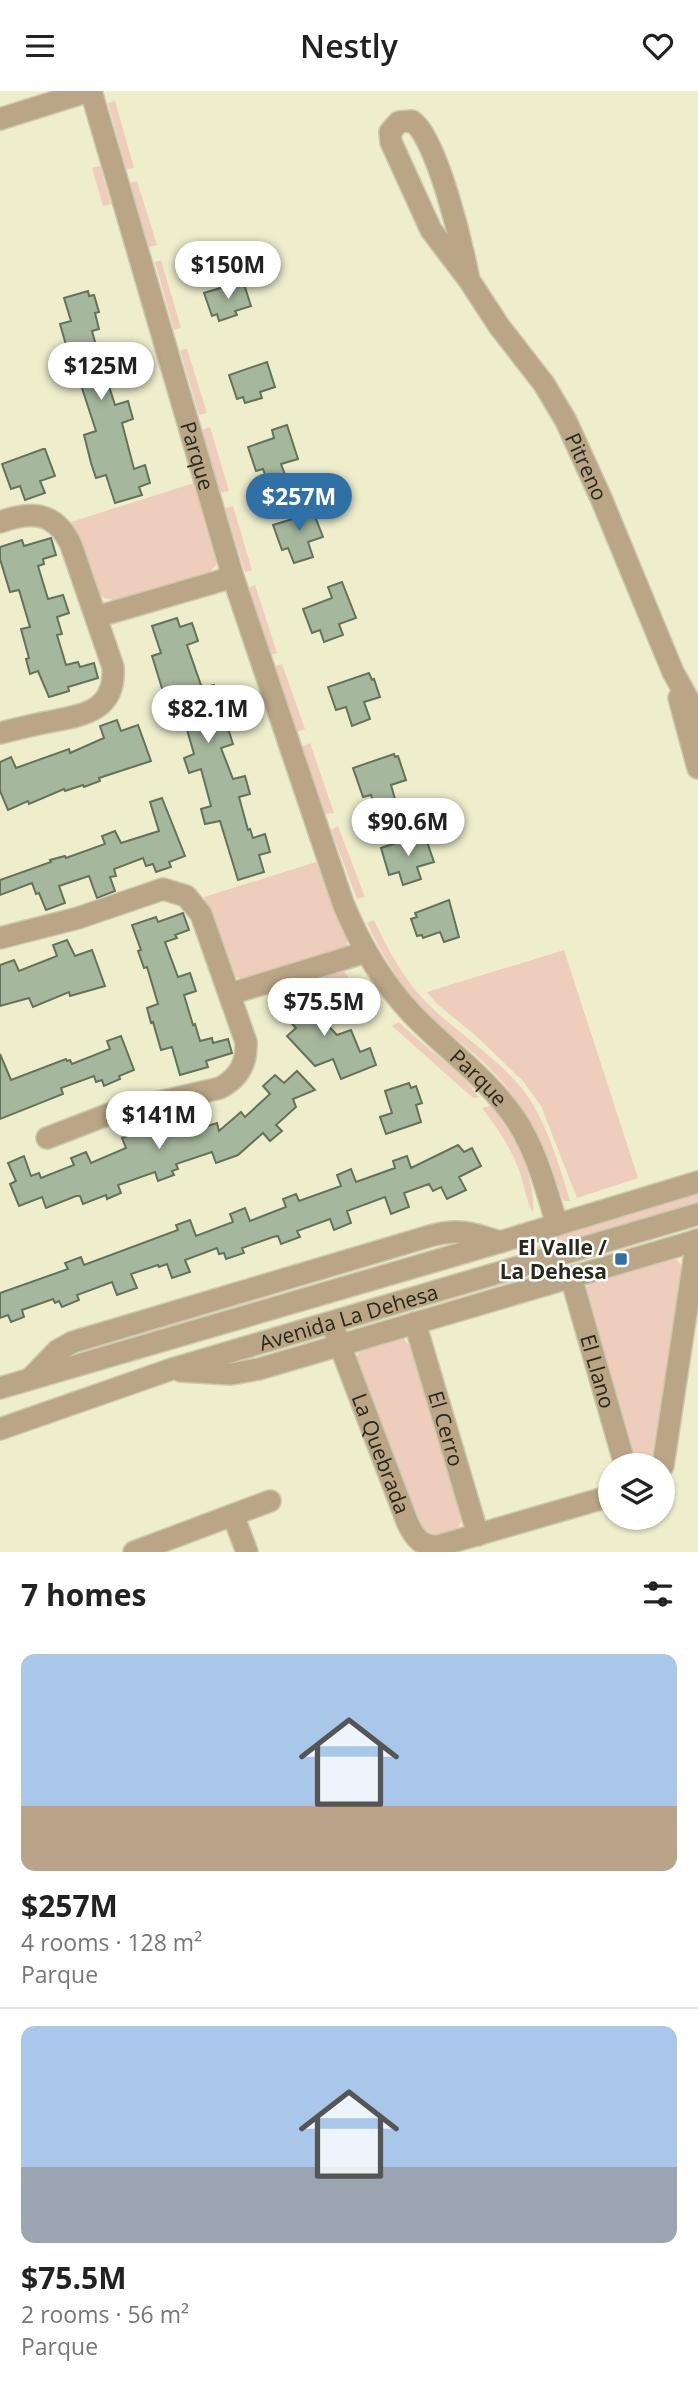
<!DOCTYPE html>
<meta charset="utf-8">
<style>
:root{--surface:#fff;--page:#f6f6f6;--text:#222;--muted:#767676;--line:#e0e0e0;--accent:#2f70a6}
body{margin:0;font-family:"Open Sans",sans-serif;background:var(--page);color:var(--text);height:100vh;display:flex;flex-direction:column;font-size:26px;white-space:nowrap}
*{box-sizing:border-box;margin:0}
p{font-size:23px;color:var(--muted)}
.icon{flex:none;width:38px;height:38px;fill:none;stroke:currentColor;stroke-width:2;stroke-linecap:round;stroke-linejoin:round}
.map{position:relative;height:1461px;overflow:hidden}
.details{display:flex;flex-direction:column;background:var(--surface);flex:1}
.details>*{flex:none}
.controls{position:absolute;left:598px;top:1362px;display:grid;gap:14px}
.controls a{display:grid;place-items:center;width:77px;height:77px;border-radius:50%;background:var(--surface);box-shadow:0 2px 5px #0004;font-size:35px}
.price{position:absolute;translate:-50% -60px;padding:0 16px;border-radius:24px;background:#fff;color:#222;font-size:23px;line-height:46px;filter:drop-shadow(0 2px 4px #0008)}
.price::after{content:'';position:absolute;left:50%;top:42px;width:21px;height:16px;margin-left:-10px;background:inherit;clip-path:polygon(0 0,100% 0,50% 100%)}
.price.selected{background:var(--accent);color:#fff}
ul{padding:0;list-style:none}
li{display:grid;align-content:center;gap:14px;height:371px;padding:0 21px}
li+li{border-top:2px solid var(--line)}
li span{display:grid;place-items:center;height:217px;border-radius:14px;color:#555}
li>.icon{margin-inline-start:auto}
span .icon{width:126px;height:126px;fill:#fffc;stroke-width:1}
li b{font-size:30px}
h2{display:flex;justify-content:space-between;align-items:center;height:84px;padding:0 21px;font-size:30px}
header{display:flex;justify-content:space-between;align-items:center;height:91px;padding:0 21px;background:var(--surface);font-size:32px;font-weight:600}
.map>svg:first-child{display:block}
</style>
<header><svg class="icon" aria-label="menu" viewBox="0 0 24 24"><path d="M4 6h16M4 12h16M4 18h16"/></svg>Nestly<svg class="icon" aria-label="heart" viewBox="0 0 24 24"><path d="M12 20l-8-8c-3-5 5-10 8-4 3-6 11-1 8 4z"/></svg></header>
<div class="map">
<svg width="698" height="1461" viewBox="0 0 698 1461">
<rect width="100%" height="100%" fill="#eeeecd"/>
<g fill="#eecdbc">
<polygon points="115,10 134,77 126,78 108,12"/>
<polygon points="100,75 111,113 103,115 92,77"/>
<polygon points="137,90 157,154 149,156 129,92"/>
<polygon points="161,169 181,237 174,239 155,171"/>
<polygon points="187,258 207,322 199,324 180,259"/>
<polygon points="210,336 229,400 220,402 202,339"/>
<polygon points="194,392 217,467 216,474 208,483 117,510 104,507 98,502 71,431"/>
<polygon points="233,415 252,479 245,481 225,417"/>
<polygon points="255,494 277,562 269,564 248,497"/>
<polygon points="282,573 305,638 297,641 275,575"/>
<polygon points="310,652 334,722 325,723 302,656"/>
<polygon points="338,735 365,806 357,808 331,739"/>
<polygon points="316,771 347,846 347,856 343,860 246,890 236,886 228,875 204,806"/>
<path d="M 374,829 C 390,863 406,892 433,918 C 463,946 509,975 531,1010 C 549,1040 560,1076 570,1110 L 564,1110 L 562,1106 C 557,1095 554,1083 550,1071 C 539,1042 523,1017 504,993 C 484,968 457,950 433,928 C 403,900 384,868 367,832 Z"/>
<polygon points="564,859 638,1087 577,1107 541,1015 523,990 475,944 436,912 427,901"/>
<polygon points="344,880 351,890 341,899 332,888 291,901 289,896"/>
<path d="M 399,931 C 423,955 461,980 479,1006 L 473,1007 L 392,935 Z"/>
<path d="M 491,1015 C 514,1044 536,1084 533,1122 C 525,1107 524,1090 517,1074 C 509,1054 496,1035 482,1017 Z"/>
<polygon points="698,1102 698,1115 501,1171 577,1137"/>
<polygon points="675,1166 681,1174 682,1181 655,1374 637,1374 585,1206 589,1189"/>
<polygon points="402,1246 411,1256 460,1419 461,1431 457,1439 433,1446 420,1436 356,1267 360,1259"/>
</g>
<g fill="#a5b79c" stroke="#63735a" stroke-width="2">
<polygon points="243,190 251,215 235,220 237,224 219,230 217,223 212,225 204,202"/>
<polygon points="88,200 89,205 94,204 99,221 95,222 99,238 92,240 100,269 116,265 120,282 106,286 115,314 128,310 133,328 122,332 134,378 145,374 150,392 139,396 142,404 115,412 106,384 96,387 91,372 84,344 96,340 79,288 77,289 72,275 60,233 71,230 64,207"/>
<polygon points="267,271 275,296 260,301 262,307 245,312 243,306 237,308 229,284"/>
<polygon points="287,334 298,368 281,373 287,389 269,395 263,378 256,380 248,356 274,347 272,339"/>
<polygon points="43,358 45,358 55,385 40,390 45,402 25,409 20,395 11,398 2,373"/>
<polygon points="309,410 323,446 308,451 313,466 294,472 288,457 282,459 273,434 299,426 295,414"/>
<polygon points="51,447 56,464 43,468 44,473 38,475 48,508 63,504 69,522 57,526 62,543 57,544 66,574 78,571 80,576 94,572 98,587 68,596 69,600 49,606 38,580 30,583 26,568 29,567 21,538 30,536 19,499 10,501 0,468 0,456 22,449 24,455"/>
<polygon points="342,491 356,527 339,533 343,544 324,551 320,539 312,542 303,518 332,507 328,496"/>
<polygon points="177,527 180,536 192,532 198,550 187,554 202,597 214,594 233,653 221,657 233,688 245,685 250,703 239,706 248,739 250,738 253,747 265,743 270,761 259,764 264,781 238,789 220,730 205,733 201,718 211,715 201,678 189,682 184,667 194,663 181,618 179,619 175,604 165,607 152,565 161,562 152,535"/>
<polygon points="369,582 372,589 374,588 380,606 364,611 370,628 352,635 346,616 336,619 328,596"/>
<polygon points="117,629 121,640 138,634 151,670 99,687 100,690 84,696 83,694 65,700 64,698 29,713 28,710 8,719 0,700 0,671 11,666 16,677 69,658 70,662 104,647 100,635"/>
<polygon points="394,663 395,666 398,665 406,689 391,694 395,708 374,714 371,704 363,706 353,677"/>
<polygon points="162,707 185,765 169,771 171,776 156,781 153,773 146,775 143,767 114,778 116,785 110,786 115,800 97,807 89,785 59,795 65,812 46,819 39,802 36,803 32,792 0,804 0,789 51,771 50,769 65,765 66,767 105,753 102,745 115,740 121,752 159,740 150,711"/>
<polygon points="420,744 421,746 425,745 434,771 417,776 421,788 403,794 399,781 389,784 381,757"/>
<polygon points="449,809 459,846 444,851 440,841 423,847 422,844 417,845 411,828 417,826 415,822"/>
<polygon points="183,822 189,839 175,844 177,847 165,851 178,886 190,882 196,900 184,904 193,934 195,933 200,950 212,947 213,952 228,948 232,962 206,970 208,976 180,984 172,956 161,959 153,931 151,932 147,917 158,913 147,876 144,877 138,860 141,859 132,834 156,826 158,831"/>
<polygon points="67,849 75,865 92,859 105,895 70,905 69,901 33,916 29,907 0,915 0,874 14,869 19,880 57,865 53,854"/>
<polygon points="316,899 328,913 317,923 337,944 351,939 360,961 370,957 376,974 341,988 333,968 315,975 287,945 296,937 277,917 290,905 299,915"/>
<polygon points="121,945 134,979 119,985 120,988 104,995 102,989 96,991 94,985 61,997 63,1003 0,1028 0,963 11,989 66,968 67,970 70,969 72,973 110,958 107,950"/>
<polygon points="297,980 315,999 293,1008 296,1016 276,1034 282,1040 270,1050 263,1042 238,1064 216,1072 212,1061 176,1073 178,1078 172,1080 174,1084 158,1090 155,1081 118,1094 121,1102 107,1108 106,1104 83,1113 80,1105 76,1105 46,1117 42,1106 19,1115 10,1093 16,1090 8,1072 24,1065 31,1085 39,1082 41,1087 74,1074 71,1067 86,1061 91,1072 126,1057 122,1047 162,1033 166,1045 199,1033 201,1037 217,1032 219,1040 241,1021 245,1026 270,1003 263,995 275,984 284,992"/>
<polygon points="409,992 411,997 416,995 422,1012 416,1014 421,1031 386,1043 380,1026 392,1022 385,1000"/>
<polygon points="458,1054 464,1061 472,1057 481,1075 459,1086 466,1099 447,1108 441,1096 433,1100 429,1093 404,1102 409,1116 391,1123 385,1106 347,1120 351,1132 334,1139 330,1128 297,1140 300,1146 281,1153 278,1145 273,1146 242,1157 244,1162 226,1168 224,1162 219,1163 217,1157 185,1169 190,1181 172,1187 167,1173 159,1176 158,1174 131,1183 137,1197 117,1204 112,1191 77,1204 79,1209 62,1216 59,1210 55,1212 53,1208 22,1219 24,1226 11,1231 8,1224 0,1227 0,1202 68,1178 65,1172 81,1166 84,1174 178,1139 176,1134 190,1129 196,1145 233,1131 230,1123 245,1117 250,1130 286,1116 283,1108 296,1103 299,1110 341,1095 337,1084 351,1078 356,1091 395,1077 393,1070 407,1065 411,1077"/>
</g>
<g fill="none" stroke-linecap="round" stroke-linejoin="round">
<g stroke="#cacaad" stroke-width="24">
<g id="minor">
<path id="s1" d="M 91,0 L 233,486 L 343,812 C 360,854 382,891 413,924 C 446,958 487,987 514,1026 C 536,1058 546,1097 557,1134"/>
<polyline points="0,28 89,0"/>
<path id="s2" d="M 469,189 C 463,158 437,46 412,30 L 399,31 L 390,41 L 391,51 L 431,139 L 469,189 L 499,235 L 544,293 L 566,330 L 601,407 L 673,581 L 698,626"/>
<path d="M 0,431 C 31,420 55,420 71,454 L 113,576 C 116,621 82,624 48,631 C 32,634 16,638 0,642"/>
<polyline points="96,526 233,486"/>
<polyline points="679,607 698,677"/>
<path d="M 0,847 L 78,827 L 163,798 L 186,805 L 201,823 L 246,951 C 247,972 239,987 220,997 L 112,1022 L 47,1047"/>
<polyline points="230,903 366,861"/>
<path id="s3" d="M 571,1186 L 625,1374"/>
<path id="s4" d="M 415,1232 L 478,1444"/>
<path id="s5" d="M 335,1241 L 408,1433 C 415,1447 422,1456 438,1455 L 611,1405"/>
<polyline points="181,1280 231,1283 259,1278 698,1149"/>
<path d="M 30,1288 L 57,1260 L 73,1251 L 430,1145 C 459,1137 472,1142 500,1151"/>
<polyline points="0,1297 500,1151 698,1091"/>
<path id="s6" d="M 0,1338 L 172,1278 L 698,1123"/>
<polyline points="663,1375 697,1149"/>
<polyline points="233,1424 247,1461"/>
<polyline points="134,1461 270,1410"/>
</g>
</g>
<use href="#minor" stroke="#baa586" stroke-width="21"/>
</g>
<rect fill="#2f70a6" stroke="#fff" stroke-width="2.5" x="614" y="1161" width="14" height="14" rx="3.5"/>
<g text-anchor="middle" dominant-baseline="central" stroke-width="5" stroke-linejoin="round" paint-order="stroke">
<g font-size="21" fill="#28281c" stroke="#fff">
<text stroke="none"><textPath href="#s1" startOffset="380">Parque</textPath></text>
<text stroke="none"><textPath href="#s2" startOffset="588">Pitreno</textPath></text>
<text stroke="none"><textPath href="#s1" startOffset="1074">Parque</textPath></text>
<text stroke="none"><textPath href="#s6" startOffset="366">Avenida La Dehesa</textPath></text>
<text stroke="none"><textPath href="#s3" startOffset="98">El Llano</textPath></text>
<text stroke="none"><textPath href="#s4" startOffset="110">El Cerro</textPath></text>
<text stroke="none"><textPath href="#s5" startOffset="130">La Quebrada</textPath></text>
</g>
<g font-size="21" font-weight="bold" fill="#28281c" stroke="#fff" text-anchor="end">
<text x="607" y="1156">El Valle /<tspan x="607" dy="24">La Dehesa</tspan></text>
</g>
</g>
</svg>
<div class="controls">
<a><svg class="icon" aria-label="layers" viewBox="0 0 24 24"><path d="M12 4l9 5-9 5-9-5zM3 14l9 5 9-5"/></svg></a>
</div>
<b class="price" style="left:228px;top:210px">$150M</b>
<b class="price" style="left:101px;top:311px">$125M</b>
<b class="price selected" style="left:299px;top:442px">$257M</b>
<b class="price" style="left:208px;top:654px">$82.1M</b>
<b class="price" style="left:408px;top:767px">$90.6M</b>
<b class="price" style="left:324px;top:947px">$75.5M</b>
<b class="price" style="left:159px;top:1060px">$141M</b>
</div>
<section class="details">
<h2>7 homes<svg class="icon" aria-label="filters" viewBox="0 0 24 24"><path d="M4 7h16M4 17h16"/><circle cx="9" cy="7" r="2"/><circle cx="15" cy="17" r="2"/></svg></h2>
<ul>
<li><span style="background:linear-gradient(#a9c7e8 70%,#b9a48a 0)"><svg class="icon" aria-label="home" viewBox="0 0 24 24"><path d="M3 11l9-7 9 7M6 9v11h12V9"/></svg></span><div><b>$257M</b><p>4 rooms · 128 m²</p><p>Parque</p></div></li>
<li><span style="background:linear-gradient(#a9c7e8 65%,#9aa5b1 0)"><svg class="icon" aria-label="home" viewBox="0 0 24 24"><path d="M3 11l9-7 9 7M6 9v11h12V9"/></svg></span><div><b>$75.5M</b><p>2 rooms · 56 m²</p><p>Parque</p></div></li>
</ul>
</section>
